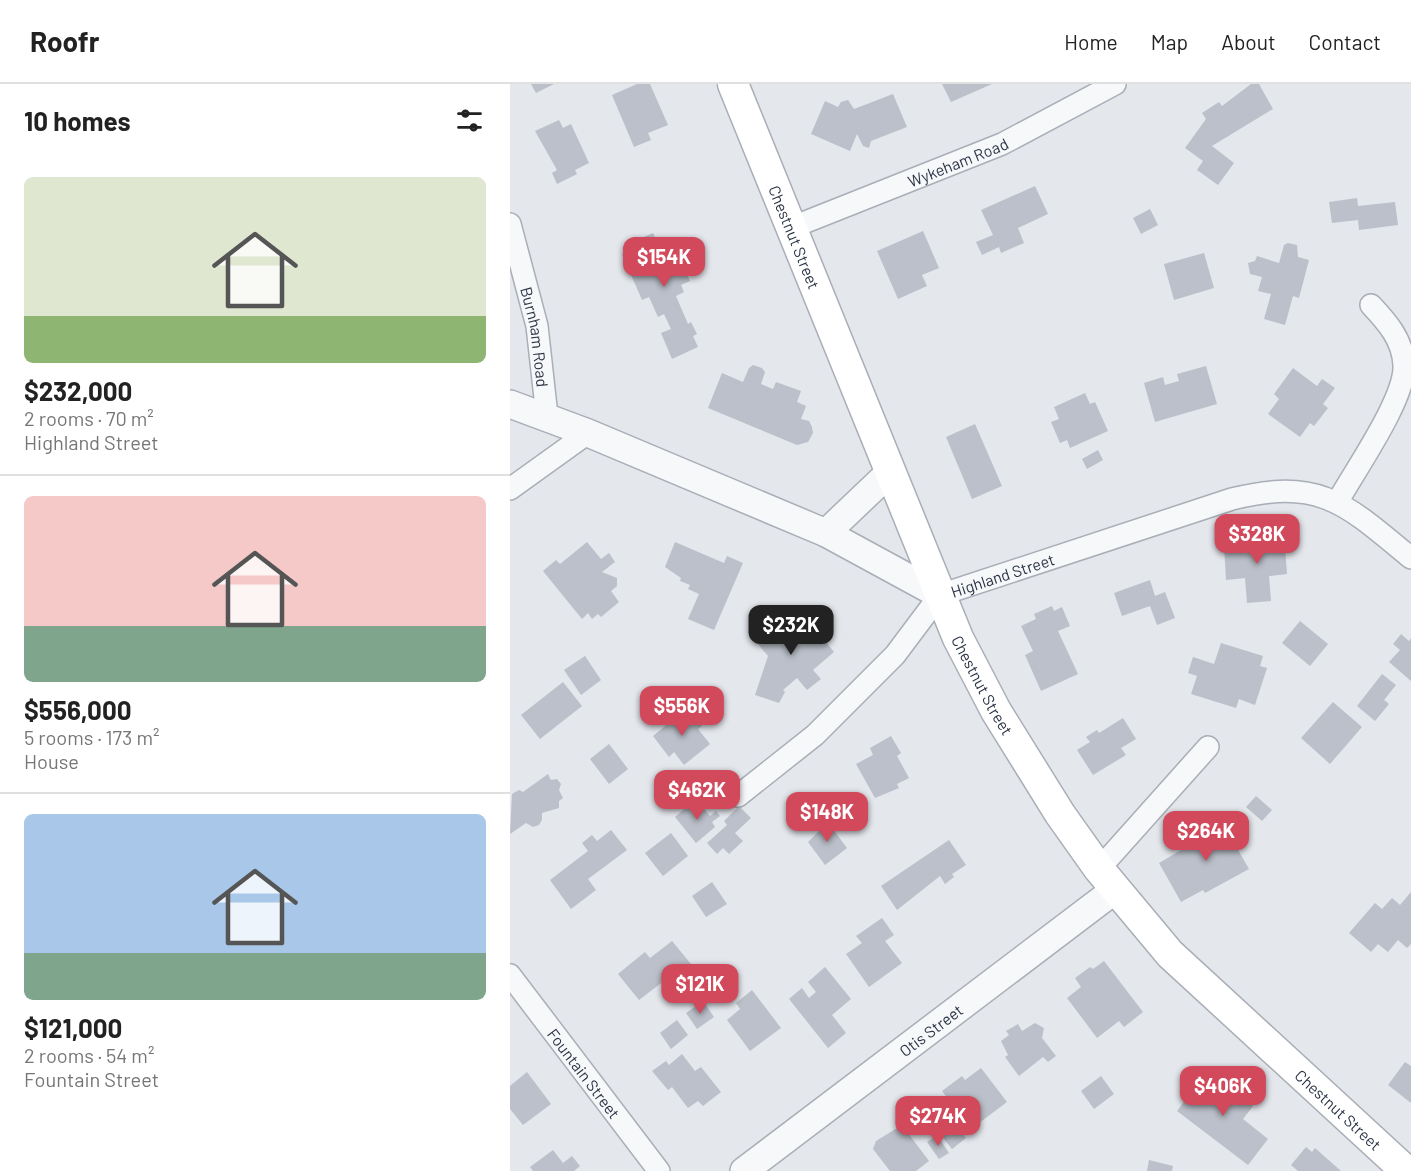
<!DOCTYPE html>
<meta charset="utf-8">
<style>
:root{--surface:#fff;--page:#f6f6f6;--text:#222;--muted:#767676;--line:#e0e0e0;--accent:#d1495b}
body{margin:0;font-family:Barlow,sans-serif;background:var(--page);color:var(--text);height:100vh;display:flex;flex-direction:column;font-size:22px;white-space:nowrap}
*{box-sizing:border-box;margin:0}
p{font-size:20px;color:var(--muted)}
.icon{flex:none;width:33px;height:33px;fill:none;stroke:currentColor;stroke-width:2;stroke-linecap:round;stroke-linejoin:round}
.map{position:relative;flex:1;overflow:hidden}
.details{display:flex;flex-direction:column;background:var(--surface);width:510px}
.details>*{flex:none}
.price{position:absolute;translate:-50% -51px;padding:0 14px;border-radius:12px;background:var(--accent);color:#fff;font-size:20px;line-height:39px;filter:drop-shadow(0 2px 3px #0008)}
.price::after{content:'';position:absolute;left:50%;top:36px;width:18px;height:14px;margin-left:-9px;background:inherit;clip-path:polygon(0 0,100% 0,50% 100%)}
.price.current{background:#222;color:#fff}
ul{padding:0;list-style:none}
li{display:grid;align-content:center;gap:12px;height:318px;padding:0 24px}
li+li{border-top:2px solid var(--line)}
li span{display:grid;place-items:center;height:186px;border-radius:9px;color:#555}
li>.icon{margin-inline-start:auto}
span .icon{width:108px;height:108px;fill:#fffc;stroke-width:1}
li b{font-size:26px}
h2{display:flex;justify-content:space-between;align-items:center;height:72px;padding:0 24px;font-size:26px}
header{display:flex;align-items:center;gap:36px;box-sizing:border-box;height:84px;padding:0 30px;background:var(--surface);border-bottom:2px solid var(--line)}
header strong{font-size:28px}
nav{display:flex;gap:33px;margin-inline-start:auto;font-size:21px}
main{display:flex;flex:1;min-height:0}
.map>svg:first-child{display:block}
</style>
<header>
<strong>Roofr</strong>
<nav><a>Home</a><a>Map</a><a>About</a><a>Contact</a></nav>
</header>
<main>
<section class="details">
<h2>10 homes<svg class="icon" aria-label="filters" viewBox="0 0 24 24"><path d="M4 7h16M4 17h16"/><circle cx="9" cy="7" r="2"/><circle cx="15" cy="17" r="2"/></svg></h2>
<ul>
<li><span style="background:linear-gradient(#dfe7d0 75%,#8fb573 0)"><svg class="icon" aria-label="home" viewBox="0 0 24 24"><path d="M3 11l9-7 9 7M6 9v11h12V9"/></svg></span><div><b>$232,000</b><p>2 rooms · 70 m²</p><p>Highland Street</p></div></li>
<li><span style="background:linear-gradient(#f6c9c9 70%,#7fa58c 0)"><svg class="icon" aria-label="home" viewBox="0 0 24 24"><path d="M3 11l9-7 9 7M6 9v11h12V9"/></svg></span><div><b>$556,000</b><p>5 rooms · 173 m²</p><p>House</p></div></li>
<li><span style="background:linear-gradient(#a9c7e8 75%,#7fa58c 0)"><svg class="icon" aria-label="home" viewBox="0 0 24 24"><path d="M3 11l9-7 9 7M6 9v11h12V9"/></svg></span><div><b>$121,000</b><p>2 rooms · 54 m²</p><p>Fountain Street</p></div></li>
</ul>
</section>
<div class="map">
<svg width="901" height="1087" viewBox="0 0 901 1087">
<rect width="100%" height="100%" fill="#e4e7ec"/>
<g fill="#bbc0ca">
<polygon points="21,0 44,0 26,9"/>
<polygon points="127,0 140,0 158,41 138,49 141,56 124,63 102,11"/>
<polygon points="432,0 482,0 441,18"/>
<polygon points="741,0 749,0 763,25 702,62 724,79 708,101 687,86 693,77 675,64 696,35 692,29 709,18 712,22"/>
<polygon points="383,10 397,43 361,57 359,64 353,62 347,50 340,67 301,50 315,17 328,23 331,18 338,16 344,25"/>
<polygon points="49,36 53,44 61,40 79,79 65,86 67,90 47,100 42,89 47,86 25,47"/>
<polygon points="525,102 538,130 508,144 514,159 491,169 489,163 472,171 466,158 483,151 471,126"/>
<polygon points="847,114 848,122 885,118 888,141 849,146 848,136 822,139 819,118"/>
<polygon points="640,125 648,141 631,150 623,134"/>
<polygon points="413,147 429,184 412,191 417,202 388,215 367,167"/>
<polygon points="143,149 152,168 165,162 168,167 178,163 185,179 174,184 180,197 171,201 174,208 166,212 178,240 181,238 187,250 183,252 188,263 162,275 151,249 161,245 154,230 148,233 139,213 132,216 112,170 129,163 127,156"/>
<polygon points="778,159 787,161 788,173 799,176 789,214 783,212 775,241 754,235 761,210 748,207 752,193 740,190 738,179 745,177 747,172 769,179 774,161"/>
<polygon points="694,169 704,204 664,216 654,180"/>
<polygon points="243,281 252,284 255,288 251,300 263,305 266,298 291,307 287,318 296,322 291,335 299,337 302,343 303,349 298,358 287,361 198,324 212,289 233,298 239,284"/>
<polygon points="696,282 707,320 645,338 634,299 653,293 655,301 669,297 667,290"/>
<polygon points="783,284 807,302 812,295 825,304 813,320 818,324 804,342 800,339 790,353 758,330 769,315 764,310"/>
<polygon points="575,309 580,320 585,318 598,347 560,364 557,356 550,359 541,338 549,335 544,323"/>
<polygon points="465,340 492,402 462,415 436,353"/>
<polygon points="588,366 593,376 577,385 572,375"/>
<polygon points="774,449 777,490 759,492 761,517 737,519 735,494 716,496 714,461 749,459 749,451"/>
<polygon points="77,458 91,475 99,469 105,478 92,488 107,494 107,502 101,507 109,518 91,533 88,530 82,535 78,529 72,535 33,487 46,476 50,480"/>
<polygon points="165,458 214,479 217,472 233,479 204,546 178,535 189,510 178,505 180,501 170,497 171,494 155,483"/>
<polygon points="640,496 645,512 655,508 665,534 647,541 640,522 612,532 604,509"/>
<polygon points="542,522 544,527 552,523 560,542 548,547 568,590 531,607 515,571 523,567 511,542 526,535 524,530"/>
<polygon points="288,524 324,568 303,586 311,595 297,606 287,594 273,606 275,608 269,619 245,611 258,572 247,559 255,552 257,542 263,540 268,543"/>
<polygon points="790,537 818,560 800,582 772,559"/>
<polygon points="891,550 899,557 901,554 901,597 879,578 890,566 883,560"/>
<polygon points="711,559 753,572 750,582 757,584 745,621 729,615 726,624 681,610 687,592 678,589 683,573 704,580"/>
<polygon points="75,572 91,596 71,611 54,586"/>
<polygon points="872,590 886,601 874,616 879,620 865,637 847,622"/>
<polygon points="53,598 72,622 30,655 11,631"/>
<polygon points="823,618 852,643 820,680 791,654"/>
<polygon points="177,624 192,642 188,645 200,660 174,681 164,668 159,673 143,652"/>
<polygon points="613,634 626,655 611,664 616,671 583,691 567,666 580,658 576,653 587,646 589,649"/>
<polygon points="381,652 391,669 387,672 399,694 387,700 389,704 365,714 346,680 363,671 360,664"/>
<polygon points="99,660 118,685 99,700 80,675"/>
<polygon points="38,690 41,696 47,695 51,700 49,706 53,714 49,717 49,724 32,729 32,736 29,741 23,743 16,739 0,750 2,710 9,706 13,708"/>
<polygon points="746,712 762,726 752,737 736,723"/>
<polygon points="186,715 200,732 206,727 210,732 202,738 205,743 186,759 165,733"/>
<polygon points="229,722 241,734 225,749 233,757 219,770 213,764 207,770 197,759 217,741 214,737"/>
<polygon points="314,733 337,764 315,781 298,758 312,744 307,738"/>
<polygon points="720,734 731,753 723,757 739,785 695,809 693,806 671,818 649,779 678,762 677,759"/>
<polygon points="101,746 117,766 78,795 86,806 61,825 40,796 78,767 72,759 82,751 87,757"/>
<polygon points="161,749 178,772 153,792 135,769"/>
<polygon points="439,756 456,781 442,790 444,793 435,800 430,792 387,826 371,802"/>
<polygon points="202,798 217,820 196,833 182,812"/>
<polygon points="901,808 901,860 897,864 888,856 878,868 868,860 861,868 839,849 865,819 872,825 882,814 890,821"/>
<polygon points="372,834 384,851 375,857 392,879 359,903 336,870 352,859 346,852"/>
<polygon points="162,857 181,880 165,892 163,890 129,916 108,890 135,868 140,874"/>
<polygon points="594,877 633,928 614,943 609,937 587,954 557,914 571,903 565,894 580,883 583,885"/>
<polygon points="315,883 341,915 322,931 336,949 318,964 279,915 292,904 299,914 306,908 298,898"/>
<polygon points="242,906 271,944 240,967 217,936 230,925 226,919"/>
<polygon points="193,917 204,933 187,945 176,929"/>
<polygon points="167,936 178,951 161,965 150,949"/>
<polygon points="525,939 534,944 532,954 546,972 538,978 533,973 509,992 495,973 498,971 491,957 499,951 496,947 508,940 512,947"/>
<polygon points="172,970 185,987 191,983 211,1008 193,1022 188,1017 178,1024 162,1003 158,1006 142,987 156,977 159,981"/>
<polygon points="895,978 901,982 901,1019 878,1001"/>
<polygon points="471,984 497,1018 461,1045 432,1007 452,992 455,996"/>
<polygon points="697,987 743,1022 733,1035 758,1055 738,1081 667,1027"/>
<polygon points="17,988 41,1020 13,1041 0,1025 0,1002"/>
<polygon points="591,992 604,1010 584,1025 571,1007"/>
<polygon points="443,1039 456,1054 442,1065 430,1050"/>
<polygon points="392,1041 419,1077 406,1087 380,1087 363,1065 366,1057"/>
<polygon points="427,1051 439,1069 429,1075 417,1058"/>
<polygon points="796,1063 802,1068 805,1064 831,1087 788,1087 781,1081"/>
<polygon points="43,1066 53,1079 62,1072 70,1082 64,1087 23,1087 20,1083"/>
<polygon points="639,1076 663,1082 662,1087 637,1087"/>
</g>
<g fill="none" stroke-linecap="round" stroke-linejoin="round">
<g stroke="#a9aeb7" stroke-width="24">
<g id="minor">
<path id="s1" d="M 0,140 L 27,242 L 37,332"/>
<path id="s2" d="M 283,143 L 492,60 L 605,0"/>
<polyline points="0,405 78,349"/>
<path d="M 828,417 C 845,386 896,314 894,281 C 893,256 877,238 861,221"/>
<path id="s3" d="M 228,712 L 305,651 L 385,571 L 430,511 L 722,415 C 810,393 836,420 901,474"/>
<polyline points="589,785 698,663"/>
<path id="s4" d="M 0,891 L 149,1087"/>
</g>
</g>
<g stroke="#a9aeb7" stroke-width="30">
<g id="tertiary">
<polyline points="0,320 78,349 316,449 430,511"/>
<polyline points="316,449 380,388"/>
<path id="s5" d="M 234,1087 L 606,805"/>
</g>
</g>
<g stroke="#a9aeb7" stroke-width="33">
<g id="secondary">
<path id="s6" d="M 223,0 L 448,554 L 486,627 L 550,730 L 589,785 L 660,870 L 896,1087"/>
</g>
</g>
<use href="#minor" stroke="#f7f8fa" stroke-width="21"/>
<use href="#tertiary" stroke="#f7f8fa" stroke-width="27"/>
<use href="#secondary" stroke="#fff" stroke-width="30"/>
</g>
<g text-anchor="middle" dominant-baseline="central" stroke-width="5" stroke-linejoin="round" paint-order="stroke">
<g font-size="16" fill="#2b3445" stroke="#f4f6f9">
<text stroke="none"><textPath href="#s2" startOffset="177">Wykeham Road</textPath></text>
<text stroke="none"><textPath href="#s6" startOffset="165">Chestnut Street</textPath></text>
<text stroke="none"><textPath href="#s1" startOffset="116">Burnham Road</textPath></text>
<text stroke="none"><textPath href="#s3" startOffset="352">Highland Street</textPath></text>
<text stroke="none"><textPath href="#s6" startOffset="651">Chestnut Street</textPath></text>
<text stroke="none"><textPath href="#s5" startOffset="234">Otis Street</textPath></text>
<text stroke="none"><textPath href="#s4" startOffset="123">Fountain Street</textPath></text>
<text stroke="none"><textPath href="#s6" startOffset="1209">Chestnut Street</textPath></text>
</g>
</g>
</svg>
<b class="price" style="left:154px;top:204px">$154K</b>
<b class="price" style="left:747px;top:481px">$328K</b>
<b class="price current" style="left:281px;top:572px">$232K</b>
<b class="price" style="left:172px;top:653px">$556K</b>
<b class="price" style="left:187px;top:737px">$462K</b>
<b class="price" style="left:317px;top:759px">$148K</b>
<b class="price" style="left:696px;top:778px">$264K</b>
<b class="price" style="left:190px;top:931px">$121K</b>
<b class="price" style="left:713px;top:1033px">$406K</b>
<b class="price" style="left:428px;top:1063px">$274K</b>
</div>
</main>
